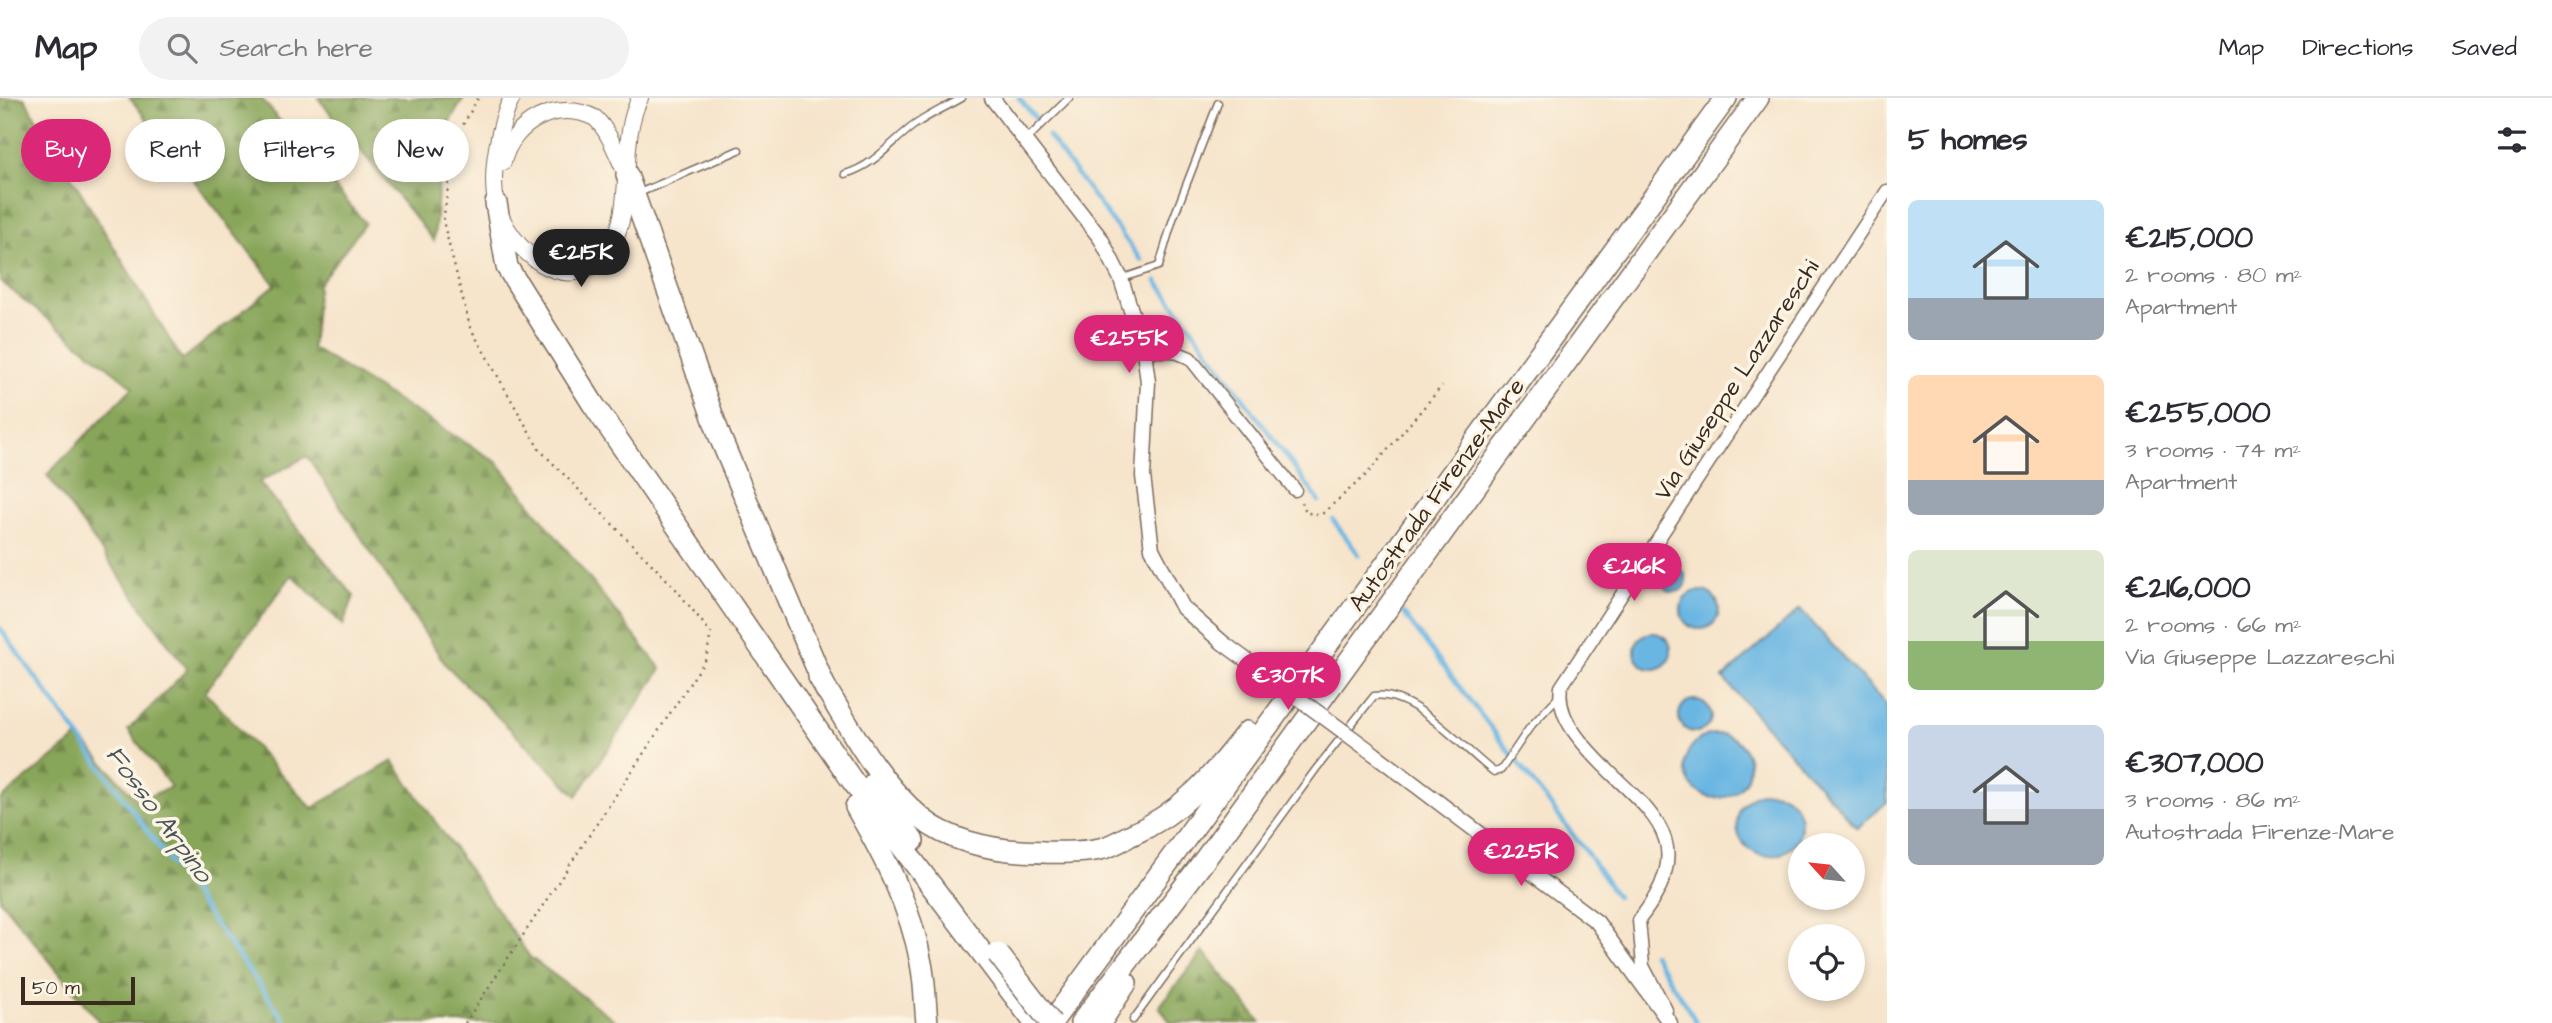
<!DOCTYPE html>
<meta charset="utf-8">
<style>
:root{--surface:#fff;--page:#f2f2f3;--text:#2b2b33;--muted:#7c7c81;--line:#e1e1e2;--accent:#db2777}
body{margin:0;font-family:"Architects Daughter",sans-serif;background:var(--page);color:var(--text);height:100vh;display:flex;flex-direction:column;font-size:26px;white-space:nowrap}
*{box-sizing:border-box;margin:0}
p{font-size:23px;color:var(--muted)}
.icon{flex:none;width:38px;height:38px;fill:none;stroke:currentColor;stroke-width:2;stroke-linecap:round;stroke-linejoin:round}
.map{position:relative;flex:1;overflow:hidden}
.sheet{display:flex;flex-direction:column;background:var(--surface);width:665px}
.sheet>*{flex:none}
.banner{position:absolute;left:21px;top:21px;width:665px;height:63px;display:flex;gap:14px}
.needle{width:46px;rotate:297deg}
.controls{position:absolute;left:1788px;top:735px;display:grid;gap:14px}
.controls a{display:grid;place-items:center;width:77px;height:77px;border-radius:50%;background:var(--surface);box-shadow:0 4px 10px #0003;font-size:35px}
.scale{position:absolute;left:21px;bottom:18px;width:114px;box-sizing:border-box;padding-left:7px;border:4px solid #3b2a1e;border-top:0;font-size:19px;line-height:24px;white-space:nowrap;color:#3b2a1e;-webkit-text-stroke:5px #fcf5e5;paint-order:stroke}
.price{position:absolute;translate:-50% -60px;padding:0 16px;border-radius:24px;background:var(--accent);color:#fff;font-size:23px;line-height:46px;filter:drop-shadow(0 2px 4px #0008)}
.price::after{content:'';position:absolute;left:50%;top:42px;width:21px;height:16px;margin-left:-10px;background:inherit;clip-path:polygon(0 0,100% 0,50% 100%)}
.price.active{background:#222;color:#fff}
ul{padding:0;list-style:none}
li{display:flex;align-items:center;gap:21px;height:175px;padding:0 21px}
li span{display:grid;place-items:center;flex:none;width:196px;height:140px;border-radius:10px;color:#555}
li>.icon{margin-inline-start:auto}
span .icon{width:84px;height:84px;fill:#fffc;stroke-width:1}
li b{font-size:30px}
h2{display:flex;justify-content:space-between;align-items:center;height:84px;padding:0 21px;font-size:30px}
.tag{padding:0 24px;border-radius:32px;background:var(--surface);box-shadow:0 4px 10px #0003;font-size:24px;line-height:63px}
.tag.active{background:var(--accent);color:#fff}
header{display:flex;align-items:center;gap:42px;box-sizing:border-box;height:98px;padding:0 35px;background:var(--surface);border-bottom:2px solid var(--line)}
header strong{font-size:33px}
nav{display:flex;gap:38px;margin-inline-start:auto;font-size:24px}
.search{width:490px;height:63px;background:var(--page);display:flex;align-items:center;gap:18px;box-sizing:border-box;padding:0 24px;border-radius:38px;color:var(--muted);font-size:26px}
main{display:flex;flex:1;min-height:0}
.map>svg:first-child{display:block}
</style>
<header>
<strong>Map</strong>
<div class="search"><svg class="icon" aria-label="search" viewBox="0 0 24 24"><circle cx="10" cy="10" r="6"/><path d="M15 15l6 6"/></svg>Search here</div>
<nav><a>Map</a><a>Directions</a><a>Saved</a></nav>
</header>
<main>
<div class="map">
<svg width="1887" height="925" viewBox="0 0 1887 925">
<defs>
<pattern id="forest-firs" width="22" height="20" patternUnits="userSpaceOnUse" patternTransform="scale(1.75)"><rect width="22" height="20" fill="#88a65a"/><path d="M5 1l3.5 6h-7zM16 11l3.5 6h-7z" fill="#70874a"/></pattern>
</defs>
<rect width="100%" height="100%" fill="#fcf5e5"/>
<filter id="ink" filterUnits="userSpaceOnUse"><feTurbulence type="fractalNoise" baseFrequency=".0143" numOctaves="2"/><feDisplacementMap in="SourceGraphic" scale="14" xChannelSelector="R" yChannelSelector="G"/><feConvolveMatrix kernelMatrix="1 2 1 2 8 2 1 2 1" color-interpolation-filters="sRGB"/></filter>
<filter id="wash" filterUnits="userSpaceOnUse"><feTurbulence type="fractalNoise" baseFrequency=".00686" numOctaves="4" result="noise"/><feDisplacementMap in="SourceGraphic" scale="28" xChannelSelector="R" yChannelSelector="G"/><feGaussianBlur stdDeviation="1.57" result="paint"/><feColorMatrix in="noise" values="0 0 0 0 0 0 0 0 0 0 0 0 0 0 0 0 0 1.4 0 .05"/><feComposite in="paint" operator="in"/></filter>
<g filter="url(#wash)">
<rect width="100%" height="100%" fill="#f6e4cb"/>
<g fill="url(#forest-firs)" stroke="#62683c" stroke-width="2">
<polygon points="0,0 24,0 182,262 275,187 130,0 261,0 365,125 318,187 312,250 497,364 661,571 577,698 446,567 307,358 259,384 354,498 343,527 292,477 205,594 312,710 393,663 530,859 619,925 100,925 0,802 0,702 79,638 138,703 171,689 128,632 187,572 47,377 133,289 0,183"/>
<polygon points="318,0 464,0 443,35 434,143"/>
<polygon points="1203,853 1261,925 1171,925 1159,909"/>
</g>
<g fill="#69b6e3" stroke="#527080" stroke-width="2">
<circle cx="1674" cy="482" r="12"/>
<circle cx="1700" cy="512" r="19"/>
<polygon points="1800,511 1887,608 1887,704 1857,730 1723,580"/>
<circle cx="1653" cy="553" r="18"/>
<circle cx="1695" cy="618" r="16"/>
<circle cx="1717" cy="668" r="32"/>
<circle cx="1769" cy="726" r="32"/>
</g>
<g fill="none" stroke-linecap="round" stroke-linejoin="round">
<g stroke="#69b6e3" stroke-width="4.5">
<polyline points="1019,0 1036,21"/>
<polyline points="1048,38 1141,162"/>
<polyline points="1157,183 1319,403"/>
<polyline points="1333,422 1359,457"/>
<polyline points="1403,515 1587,755 1617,799"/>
<polyline points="0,530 287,925"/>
<polyline points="1653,856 1697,925"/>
</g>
</g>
</g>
<g filter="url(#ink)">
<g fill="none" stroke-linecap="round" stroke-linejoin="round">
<g stroke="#7c6b5b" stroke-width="9">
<g id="service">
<polyline points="1026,42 1069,0"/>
<path d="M 845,76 C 875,67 889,46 913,28 C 928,17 946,9 962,0"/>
<polyline points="639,95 739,52"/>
<polyline points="1123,180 1159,168 1173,121 1218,5"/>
<path d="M 1133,922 L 1316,671 L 1374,598 C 1414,592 1463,651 1494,674 L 1501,672 L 1530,629 L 1559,598"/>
</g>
</g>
<g stroke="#7c6b5b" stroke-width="15">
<g id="minor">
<polyline points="1144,253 1173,253 1190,260 1295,392"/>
<path d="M 1666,912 L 1643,868 L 1639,822 C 1712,729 1628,706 1577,638 C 1566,624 1558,608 1561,589 L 1887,93"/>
</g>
</g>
<g stroke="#7c6b5b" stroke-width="17">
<g id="tertiary">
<polyline points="992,0 1101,141 1121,181 1144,253 1148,284 1143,378 1152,451 1183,510 1223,545"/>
<polyline points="1373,655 1597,824 1670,925"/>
</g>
</g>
<g stroke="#7c6b5b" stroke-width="18">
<g id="secondary">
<path d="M 512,0 C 499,25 490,76 496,104 C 507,151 571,207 609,151 C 637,109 617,45 640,0"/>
<path d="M 503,64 C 512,25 557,0 595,20 C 609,33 616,55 624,71"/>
</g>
</g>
<g stroke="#7c6b5b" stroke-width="24">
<g id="motorway">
<polyline points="627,77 720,339 826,592"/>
<polyline points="496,105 507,169 593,306 851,681 1035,925"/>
<path d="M 819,579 C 850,629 876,682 921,720 C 947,742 988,751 1021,753 C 1047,754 1074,756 1100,751 C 1110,749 1120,743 1129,738 C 1183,714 1211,680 1247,634"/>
<polyline points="874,685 913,743"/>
<path d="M 856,709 C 884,758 911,809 921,865 C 925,884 925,905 927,925"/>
<polyline points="1051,925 1726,0"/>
<polyline points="1081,925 1206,760 1758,0"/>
<polyline points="1100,925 1126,885"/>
</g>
</g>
<g stroke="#7c6b5b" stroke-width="2.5" stroke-dasharray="2 5" stroke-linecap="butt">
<polyline points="1301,404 1307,415 1322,416 1367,376 1442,288"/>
<polyline points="465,925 706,561 711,535 675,490 539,351 470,229 443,123 456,40 478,0"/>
</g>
<use href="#service" stroke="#fff" stroke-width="6"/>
<use href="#minor" stroke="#fff" stroke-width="12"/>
<use href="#tertiary" stroke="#fff" stroke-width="14"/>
<use href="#secondary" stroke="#fff" stroke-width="16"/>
<use href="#motorway" stroke="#fff" stroke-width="21"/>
<g stroke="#7c6b5b" stroke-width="17" stroke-linecap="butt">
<polyline id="tertiary-bridge" points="1223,545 1373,655"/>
</g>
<g stroke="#7c6b5b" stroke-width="24" stroke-linecap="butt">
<polyline id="motorway-bridge" points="998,856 1051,925"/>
</g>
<use href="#tertiary-bridge" stroke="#fff" stroke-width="14"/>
<use href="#motorway-bridge" stroke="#fff" stroke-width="21"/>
</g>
</g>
<g text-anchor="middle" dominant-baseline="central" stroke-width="7" stroke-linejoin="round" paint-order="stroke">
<g font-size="24" fill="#3b2a1e" stroke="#fcf5e5">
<text transform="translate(1737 282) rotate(-57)">Via Giuseppe Lazzareschi</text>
<text transform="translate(1437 397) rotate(-54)">Autostrada Firenze-Mare</text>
</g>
<g font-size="26" font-style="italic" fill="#495459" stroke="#fcf5e5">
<text transform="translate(159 716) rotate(54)">Fosso Arpino</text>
</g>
</g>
</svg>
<div class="controls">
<a><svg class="needle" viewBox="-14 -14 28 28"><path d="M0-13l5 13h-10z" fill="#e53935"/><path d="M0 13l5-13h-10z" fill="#7c7c81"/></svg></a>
<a><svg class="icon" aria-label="locate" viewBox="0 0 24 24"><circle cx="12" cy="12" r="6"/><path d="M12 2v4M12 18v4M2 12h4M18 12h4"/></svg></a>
</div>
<div class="scale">50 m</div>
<b class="price active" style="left:581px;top:191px">€215K</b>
<b class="price" style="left:1129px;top:277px">€255K</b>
<b class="price" style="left:1634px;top:505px">€216K</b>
<b class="price" style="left:1288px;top:614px">€307K</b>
<b class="price" style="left:1521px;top:790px">€225K</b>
<div class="banner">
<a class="tag active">Buy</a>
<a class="tag">Rent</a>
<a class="tag">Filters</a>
<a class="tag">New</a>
</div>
</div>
<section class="sheet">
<h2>5 homes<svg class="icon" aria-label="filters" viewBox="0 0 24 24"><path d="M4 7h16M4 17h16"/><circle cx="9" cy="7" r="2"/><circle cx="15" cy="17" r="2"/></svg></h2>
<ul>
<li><span style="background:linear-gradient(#bfe0f5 70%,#9aa5b1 0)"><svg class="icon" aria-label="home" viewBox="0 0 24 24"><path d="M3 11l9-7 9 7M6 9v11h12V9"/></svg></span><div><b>€215,000</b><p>2 rooms · 80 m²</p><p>Apartment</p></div></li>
<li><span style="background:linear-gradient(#ffd9b3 75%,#9aa5b1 0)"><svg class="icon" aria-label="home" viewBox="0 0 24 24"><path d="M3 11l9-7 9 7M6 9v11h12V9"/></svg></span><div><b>€255,000</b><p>3 rooms · 74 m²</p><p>Apartment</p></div></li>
<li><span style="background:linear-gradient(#dfe7d0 65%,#8fb573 0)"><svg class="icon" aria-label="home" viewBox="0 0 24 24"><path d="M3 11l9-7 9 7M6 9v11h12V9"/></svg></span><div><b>€216,000</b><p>2 rooms · 66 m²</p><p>Via Giuseppe Lazzareschi</p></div></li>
<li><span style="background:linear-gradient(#c9d6e8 60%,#9aa5b1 0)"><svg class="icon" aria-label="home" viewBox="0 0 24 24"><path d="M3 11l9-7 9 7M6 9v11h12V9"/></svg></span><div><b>€307,000</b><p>3 rooms · 86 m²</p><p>Autostrada Firenze-Mare</p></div></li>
</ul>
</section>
</main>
